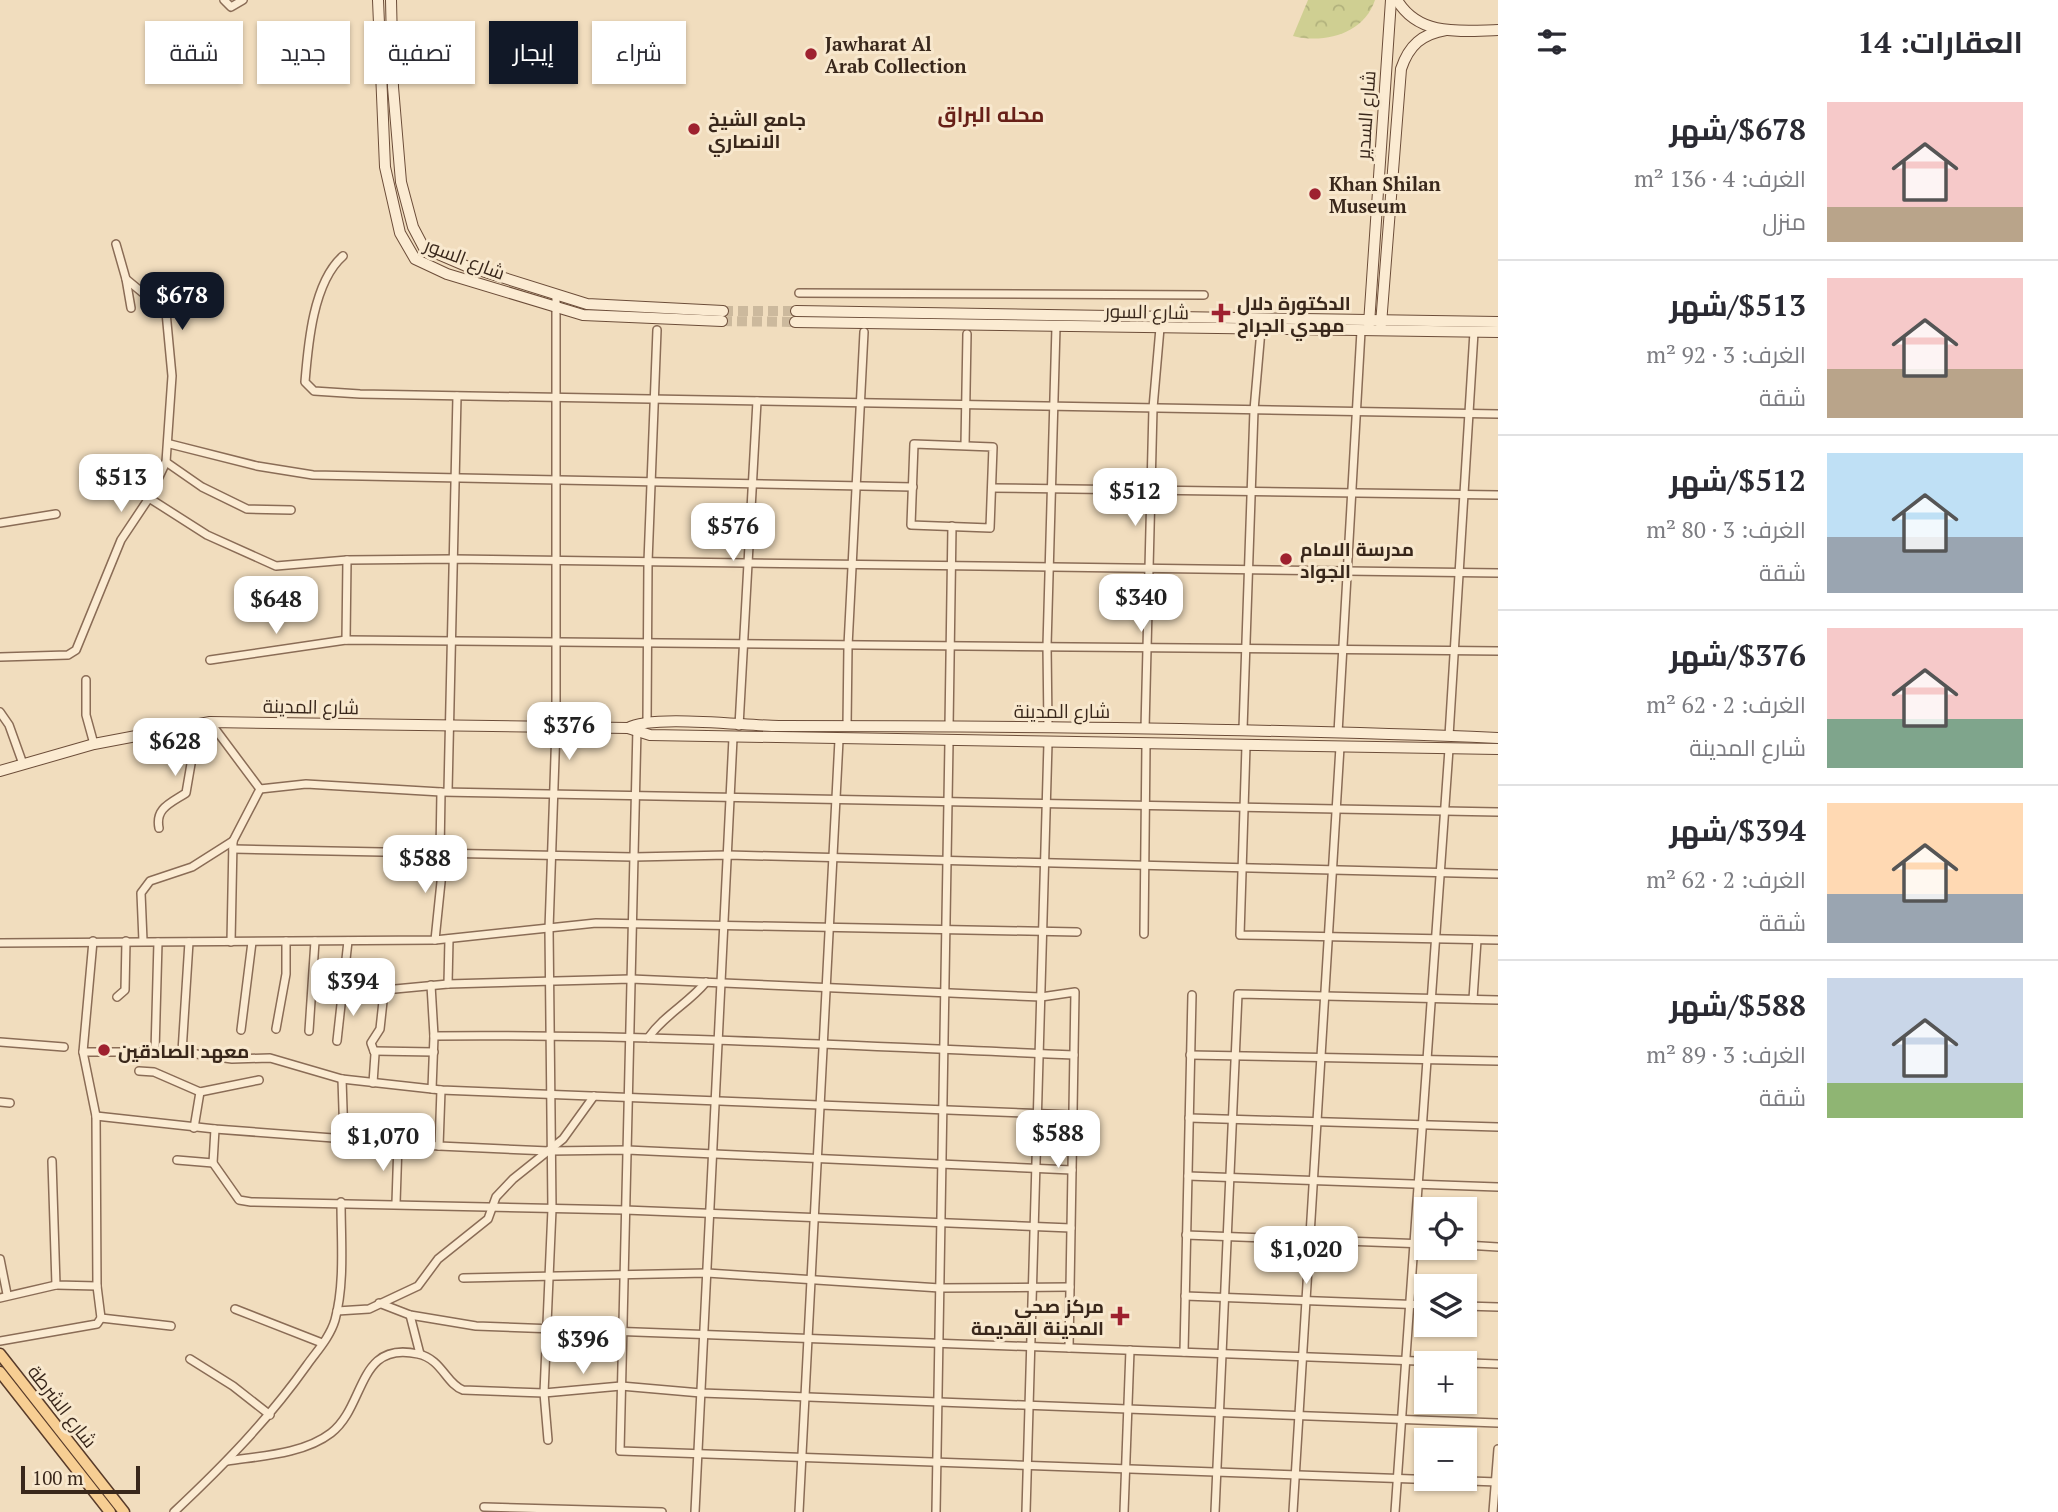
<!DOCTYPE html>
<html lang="ar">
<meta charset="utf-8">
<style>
:root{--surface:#fff;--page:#f7f7f7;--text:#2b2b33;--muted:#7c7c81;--line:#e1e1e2;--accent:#111827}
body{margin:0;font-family:"PT Serif",Cairo,serif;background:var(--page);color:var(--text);direction:rtl;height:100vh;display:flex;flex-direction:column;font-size:26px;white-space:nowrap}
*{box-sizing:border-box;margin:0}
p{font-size:23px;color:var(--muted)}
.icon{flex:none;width:38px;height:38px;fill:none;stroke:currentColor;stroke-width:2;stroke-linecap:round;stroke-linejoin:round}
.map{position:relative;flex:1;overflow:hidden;direction:ltr}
.details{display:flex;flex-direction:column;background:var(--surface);width:560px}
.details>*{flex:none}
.guide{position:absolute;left:21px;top:21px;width:665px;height:63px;direction:rtl;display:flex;gap:14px}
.tools{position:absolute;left:1414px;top:1197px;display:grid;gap:14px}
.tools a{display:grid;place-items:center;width:63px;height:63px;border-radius:0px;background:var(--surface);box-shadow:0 2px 5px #0004;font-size:35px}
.scale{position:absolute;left:21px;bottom:18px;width:119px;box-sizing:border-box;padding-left:7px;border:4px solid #39271b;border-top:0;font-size:19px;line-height:24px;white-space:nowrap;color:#39271b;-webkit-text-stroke:5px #f8e8ce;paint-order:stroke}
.price{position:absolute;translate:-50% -60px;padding:0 16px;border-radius:14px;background:#fff;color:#222;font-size:23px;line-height:46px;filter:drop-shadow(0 2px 4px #0008)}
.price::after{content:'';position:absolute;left:50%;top:42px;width:21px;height:16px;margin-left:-10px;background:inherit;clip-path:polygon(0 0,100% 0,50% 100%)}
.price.selected{background:var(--accent);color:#fff}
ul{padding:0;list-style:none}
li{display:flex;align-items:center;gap:21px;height:175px;padding:0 35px}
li+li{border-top:2px solid var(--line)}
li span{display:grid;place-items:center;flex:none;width:196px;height:140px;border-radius:0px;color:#555}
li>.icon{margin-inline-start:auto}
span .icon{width:84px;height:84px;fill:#fffc;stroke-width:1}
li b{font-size:30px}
h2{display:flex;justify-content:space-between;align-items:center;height:84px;padding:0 35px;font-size:30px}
.chip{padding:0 24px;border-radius:0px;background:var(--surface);box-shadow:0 2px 5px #0004;font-size:24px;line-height:63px}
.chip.selected{background:var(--accent);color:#fff}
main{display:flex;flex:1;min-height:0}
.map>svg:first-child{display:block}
</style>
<main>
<section class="details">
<h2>العقارات: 14<svg class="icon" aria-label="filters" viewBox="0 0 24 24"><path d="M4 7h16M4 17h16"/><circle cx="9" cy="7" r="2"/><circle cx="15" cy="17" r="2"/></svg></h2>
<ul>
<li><span style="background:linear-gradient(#f6c9c9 75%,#b9a48a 0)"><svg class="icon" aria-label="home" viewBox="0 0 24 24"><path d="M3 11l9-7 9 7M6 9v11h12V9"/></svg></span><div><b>$678/شهر</b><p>الغرف: 4 · 136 m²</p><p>منزل</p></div></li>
<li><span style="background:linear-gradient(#f6c9c9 65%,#b9a48a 0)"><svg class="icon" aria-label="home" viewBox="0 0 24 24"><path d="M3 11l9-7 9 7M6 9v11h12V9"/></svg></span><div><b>$513/شهر</b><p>الغرف: 3 · 92 m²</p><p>شقة</p></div></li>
<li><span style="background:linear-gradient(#bfe0f5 60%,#9aa5b1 0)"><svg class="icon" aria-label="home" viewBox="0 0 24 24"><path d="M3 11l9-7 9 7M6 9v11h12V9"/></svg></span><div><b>$512/شهر</b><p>الغرف: 3 · 80 m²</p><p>شقة</p></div></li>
<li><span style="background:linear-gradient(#f6c9c9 65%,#7fa58c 0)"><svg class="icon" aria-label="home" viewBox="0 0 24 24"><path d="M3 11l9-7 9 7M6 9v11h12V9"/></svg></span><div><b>$376/شهر</b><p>الغرف: 2 · 62 m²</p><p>شارع المدينة</p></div></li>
<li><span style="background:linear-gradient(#ffd9b3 65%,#9aa5b1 0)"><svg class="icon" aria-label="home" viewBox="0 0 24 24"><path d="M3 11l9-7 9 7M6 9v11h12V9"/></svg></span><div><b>$394/شهر</b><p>الغرف: 2 · 62 m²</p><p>شقة</p></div></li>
<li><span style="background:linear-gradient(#c9d6e8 75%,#8fb573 0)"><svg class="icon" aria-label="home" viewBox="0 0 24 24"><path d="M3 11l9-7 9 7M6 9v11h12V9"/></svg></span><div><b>$588/شهر</b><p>الغرف: 3 · 89 m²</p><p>شقة</p></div></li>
</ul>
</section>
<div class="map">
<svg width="1498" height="1512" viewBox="0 0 1498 1512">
<defs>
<pattern id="forest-crowns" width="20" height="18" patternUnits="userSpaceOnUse" patternTransform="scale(1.75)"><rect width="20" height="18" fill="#cfcf92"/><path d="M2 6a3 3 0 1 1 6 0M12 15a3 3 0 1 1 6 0" fill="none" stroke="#b2b27d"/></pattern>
</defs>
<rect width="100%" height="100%" fill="#f1ddbe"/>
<path fill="url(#forest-crowns)" d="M 1308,0 L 1375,0 C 1364,34 1324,44 1293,36 Z"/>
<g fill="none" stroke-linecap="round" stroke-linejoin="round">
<g stroke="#ccb99d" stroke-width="10" stroke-dasharray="10 5" stroke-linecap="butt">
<polyline points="723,311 796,311"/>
<polyline points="722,321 795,322"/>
</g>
<g stroke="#8a6c56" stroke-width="10">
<g id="street">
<polyline points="224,0 231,7 243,0"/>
<path d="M 343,256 C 313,282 308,345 305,382 L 314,391 L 360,394 L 1498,414"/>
<polyline points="126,279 131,308"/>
<polyline points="799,293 1204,295"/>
<polyline points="170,444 257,466 313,475 913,487"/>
<polygon points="914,444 993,447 990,528 911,525"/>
<polyline points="965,445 967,334"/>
<polyline points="166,462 202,487 247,509 291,510"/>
<polyline points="992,488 1498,495"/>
<polyline points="149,498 207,535 276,566 347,560 453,559 1498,573"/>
<polyline points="0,523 56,514"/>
<polyline points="346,640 347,560"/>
<polyline points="0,657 68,655 76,650 121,540 149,498 166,462 172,376 166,312 126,279 116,244"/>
<polyline points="210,660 346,640 1498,651"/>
<polyline points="86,680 86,715 94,744"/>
<polyline points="0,712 9,725 23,764"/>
<polyline points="647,721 648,562 657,330"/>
<polyline points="210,722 260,789 306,784 441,792 1498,812"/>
<polyline points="739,726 757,401"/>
<polyline points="847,726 848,646 864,332"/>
<polyline points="949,727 952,526"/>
<polyline points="1048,727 1047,646 1056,327"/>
<polyline points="637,728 620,1451 1498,1482"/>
<polyline points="1145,729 1153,408 1160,328"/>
<polyline points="1243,729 1254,410 1261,330"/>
<polyline points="1338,733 1361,331"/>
<polyline points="1449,736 1474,332"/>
<polyline points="1246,746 1240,935 1498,940"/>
<polyline points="448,791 457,396"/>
<path d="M 159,828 C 155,808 171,803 186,793 L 192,758 L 215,730"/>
<polyline points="233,849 633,857 728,855 1498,874"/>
<polyline points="440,853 441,792"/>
<polyline points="1144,934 1146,745"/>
<polyline points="435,940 444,853"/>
<polyline points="143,941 141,893 150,881 192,867 233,841"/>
<polyline points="231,942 233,841 260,789"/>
<polyline points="0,943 435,940 596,923 1077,932"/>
<polyline points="448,984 449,939"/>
<polyline points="431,985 434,1036 432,1089"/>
<polyline points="342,994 448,984 631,979 1041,997 1075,992 1069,1348"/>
<polyline points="117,997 125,990 126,941"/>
<polyline points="1473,999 1477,940"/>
<polyline points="276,1029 286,974 286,941"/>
<polyline points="241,1030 252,942"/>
<polyline points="309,1031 315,941"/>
<path d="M 434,1036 C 648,1034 861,1046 1074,1055"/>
<path d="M 648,1038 C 664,1015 689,1003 706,982"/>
<polyline points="337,1041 348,941"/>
<polyline points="0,1042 64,1047"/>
<polyline points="374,1051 434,1052"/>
<polyline points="83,1052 182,1052 232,1059 270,1058 342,1079 441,1090 1073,1115"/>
<polyline points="155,1052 158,942"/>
<polyline points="182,1052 189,942"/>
<polyline points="1190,1055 1498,1061"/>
<polyline points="139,1071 154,1072 200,1092 259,1080"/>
<polyline points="342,1079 344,1140"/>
<polyline points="373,1083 375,1054 371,1043 380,1029 384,992"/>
<polyline points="0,1102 10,1103"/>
<polyline points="96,1116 215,1129 439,1146 549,1151 627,1150 1072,1170"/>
<polyline points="1189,1118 1498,1127"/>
<polyline points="194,1128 200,1092"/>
<polyline points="215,1129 213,1163 239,1200 251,1202 625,1210 1071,1228"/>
<polyline points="439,1146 441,1090"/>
<polyline points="177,1160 213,1163"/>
<polyline points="52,1161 56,1285 97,1286"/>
<polyline points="1188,1176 1498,1187"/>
<polyline points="396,1203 398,1143"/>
<polyline points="1186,1235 1426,1244"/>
<polyline points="1465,1245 1498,1247"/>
<polyline points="0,1259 7,1294"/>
<polyline points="463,1278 707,1273 940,1288 1070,1287"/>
<polyline points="1185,1296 1426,1305"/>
<polyline points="0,1298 56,1285"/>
<polyline points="379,1303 410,1315 476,1326 1498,1364"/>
<polyline points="1465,1306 1498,1307"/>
<polyline points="235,1309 322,1343"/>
<polyline points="337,1311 369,1309 418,1286 438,1259 488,1219 496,1197 513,1179 563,1139 594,1096"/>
<polyline points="410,1315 420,1354"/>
<polyline points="101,1318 171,1326"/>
<polyline points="0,1341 97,1324 101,1318 97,1286 96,1116 83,1052 93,941"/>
<polyline points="1184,1352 1192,995"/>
<polyline points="190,1359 233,1386 270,1415"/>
<polyline points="548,1440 544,1393 552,1209 549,929 556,728 556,295"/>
<path d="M 227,1461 C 260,1456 304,1454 331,1433 C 366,1406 357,1340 418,1354 C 442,1359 446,1384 463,1390 L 544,1393 L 621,1386 L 701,1393 L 1498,1423"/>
<polyline points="484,1507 662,1512"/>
<path d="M 174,1512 C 223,1466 268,1420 307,1365 C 317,1351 330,1337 335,1320 C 345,1283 341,1240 341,1202"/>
<polyline points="695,1512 733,738"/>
<polyline points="799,1512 839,740"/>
<polyline points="936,1512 949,742"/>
<polyline points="1026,1512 1048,743"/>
<polyline points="1124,1512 1130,1350"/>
<polyline points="1215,1512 1238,994 1498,1000"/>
<polyline points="1293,1512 1340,747"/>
<polyline points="1395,1512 1449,749"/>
<polyline points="1493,1512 1498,1449"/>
</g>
</g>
<g stroke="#6c4d39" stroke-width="12">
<g id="secondary">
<polyline points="378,0 385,167 400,233 415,259 447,274 583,315 722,321"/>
<polyline points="391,0 393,87 401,182 413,227 424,248 466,266 587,304 723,311"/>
<path d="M 1397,0 C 1419,37 1461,31 1498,30"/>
<polyline points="796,311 1498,322"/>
<polyline points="795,322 1498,332"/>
<polyline points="1369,324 1391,0"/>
<path d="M 1381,324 L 1401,69 C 1409,45 1422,34 1446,30"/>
<path d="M 628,728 C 653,714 745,726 779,726 C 1019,726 1259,728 1498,738"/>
<polyline points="0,771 94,744 210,722 628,728 650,735 1498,749"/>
</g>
</g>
<g stroke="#583b2a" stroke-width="13">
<g id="primary">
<polyline points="0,1354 124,1512"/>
<polyline points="0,1372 110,1512"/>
</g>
</g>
<use href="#street" stroke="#fbebd2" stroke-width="7"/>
<use href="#secondary" stroke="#fbebd2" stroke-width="10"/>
<use href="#primary" stroke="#f7ce93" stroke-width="10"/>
</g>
<g fill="#9e212f" stroke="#f8e8ce" stroke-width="2.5">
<circle cx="811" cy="54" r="7"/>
<circle cx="694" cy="129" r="7"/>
<circle cx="1315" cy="194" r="7"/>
<path d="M1217.5 302.5h7v7h7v7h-7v7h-7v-7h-7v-7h7z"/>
<circle cx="1286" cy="559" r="7"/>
<circle cx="104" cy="1050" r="7"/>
<path d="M1116.5 1305.5h7v7h7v7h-7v7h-7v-7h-7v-7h7z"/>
</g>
<g text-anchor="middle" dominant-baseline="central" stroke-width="6" stroke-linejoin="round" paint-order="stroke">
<g font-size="19" font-weight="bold" fill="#39271b" stroke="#f8e8ce" text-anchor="start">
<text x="825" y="43">Jawharat Al<tspan x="825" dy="22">Arab Collection</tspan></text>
<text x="708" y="118">جامع الشيخ<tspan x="708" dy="22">الانصاري</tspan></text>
<text x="1329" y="183">Khan Shilan<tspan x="1329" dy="22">Museum</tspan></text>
<text x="1237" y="302">الدكتورة دلال<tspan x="1237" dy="22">مهدي الجراح</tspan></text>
<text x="1300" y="548">مدرسة الامام<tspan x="1300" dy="22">الجواد</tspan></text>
<text x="118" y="1050">معهد الصادقين</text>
<text x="1104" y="1305" text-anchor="end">مركز صحي<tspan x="1104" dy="22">المدينة القديمة</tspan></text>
</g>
<g font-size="19" fill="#39271b" stroke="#f8e8ce">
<text transform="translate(1365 115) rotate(-86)">شارع السدير</text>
<text transform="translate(465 258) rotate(21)">شارع السور</text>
<text transform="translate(1147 311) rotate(1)">شارع السور</text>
<text transform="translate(311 706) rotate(1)">شارع المدينة</text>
<text x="1062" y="710">شارع المدينة</text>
<text transform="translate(63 1406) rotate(52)">شارع الشرطة</text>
</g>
<g font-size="21" font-weight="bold" fill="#682018" stroke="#f8e8ce">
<text x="991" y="114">محله البراق</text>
</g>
</g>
</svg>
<div class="tools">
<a><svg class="icon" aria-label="locate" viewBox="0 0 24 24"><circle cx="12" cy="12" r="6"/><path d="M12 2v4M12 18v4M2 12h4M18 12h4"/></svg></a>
<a><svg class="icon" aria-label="layers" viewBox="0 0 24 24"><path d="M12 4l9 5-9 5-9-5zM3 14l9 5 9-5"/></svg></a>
<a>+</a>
<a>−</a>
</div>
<div class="scale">100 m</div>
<b class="price selected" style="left:182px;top:332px">$678</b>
<b class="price" style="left:121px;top:514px">$513</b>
<b class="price" style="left:1135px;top:528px">$512</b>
<b class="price" style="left:733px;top:563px">$576</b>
<b class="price" style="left:1141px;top:634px">$340</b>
<b class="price" style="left:276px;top:636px">$648</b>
<b class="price" style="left:569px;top:762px">$376</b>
<b class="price" style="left:175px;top:778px">$628</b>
<b class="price" style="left:425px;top:895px">$588</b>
<b class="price" style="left:353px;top:1018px">$394</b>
<b class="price" style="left:1058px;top:1170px">$588</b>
<b class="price" style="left:383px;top:1173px">$1,070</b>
<b class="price" style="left:1306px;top:1286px">$1,020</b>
<b class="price" style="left:583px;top:1376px">$396</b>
<div class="guide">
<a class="chip">شراء</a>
<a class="chip selected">إيجار</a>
<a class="chip">تصفية</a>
<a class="chip">جديد</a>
<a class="chip">شقة</a>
</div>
</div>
</main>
